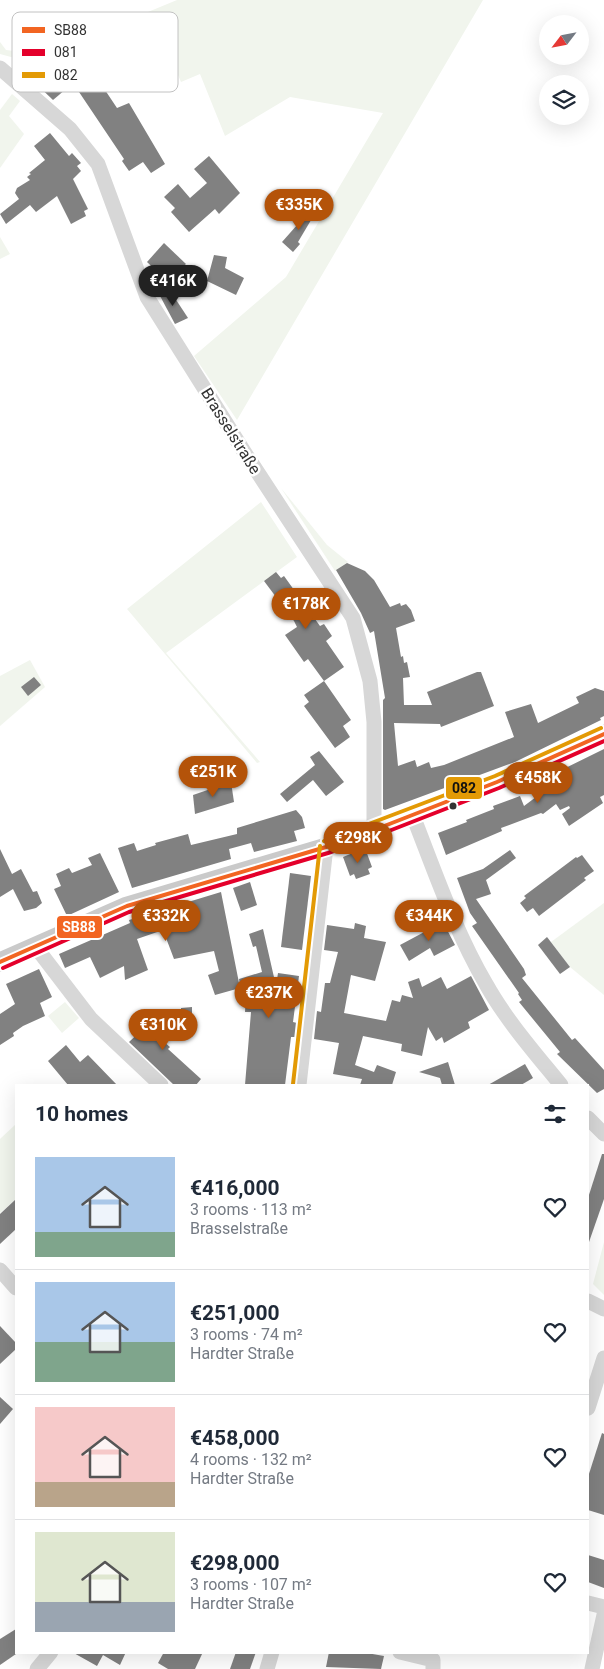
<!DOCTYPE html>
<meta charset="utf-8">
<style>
:root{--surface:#fff;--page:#f2f2f3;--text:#1f2937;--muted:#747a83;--line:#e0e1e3;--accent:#b45309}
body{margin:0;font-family:Roboto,sans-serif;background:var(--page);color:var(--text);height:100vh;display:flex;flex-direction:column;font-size:19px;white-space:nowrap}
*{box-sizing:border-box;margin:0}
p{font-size:16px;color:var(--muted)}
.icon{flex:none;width:28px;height:28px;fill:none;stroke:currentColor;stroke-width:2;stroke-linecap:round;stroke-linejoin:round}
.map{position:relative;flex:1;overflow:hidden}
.drawer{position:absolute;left:15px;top:1084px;width:574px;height:570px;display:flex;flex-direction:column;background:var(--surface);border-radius:0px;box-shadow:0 5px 20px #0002}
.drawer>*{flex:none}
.needle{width:32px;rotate:238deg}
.tools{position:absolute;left:539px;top:15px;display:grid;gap:10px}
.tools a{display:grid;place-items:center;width:50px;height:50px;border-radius:50%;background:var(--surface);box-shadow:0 5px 20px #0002;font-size:25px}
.price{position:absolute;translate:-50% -42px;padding:0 11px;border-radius:18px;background:var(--accent);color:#fff;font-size:16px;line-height:32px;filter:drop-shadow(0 1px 2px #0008)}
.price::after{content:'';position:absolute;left:50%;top:30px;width:15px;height:11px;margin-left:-8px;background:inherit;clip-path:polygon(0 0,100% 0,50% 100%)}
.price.current{background:#222;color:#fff}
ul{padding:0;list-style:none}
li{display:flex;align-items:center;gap:15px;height:125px;padding:0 20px}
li+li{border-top:1px solid var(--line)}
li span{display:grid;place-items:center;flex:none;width:140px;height:100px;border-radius:0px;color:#555}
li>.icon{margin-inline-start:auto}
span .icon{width:60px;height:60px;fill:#fffc;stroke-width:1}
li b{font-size:21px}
h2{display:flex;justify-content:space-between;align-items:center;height:60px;padding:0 20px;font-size:21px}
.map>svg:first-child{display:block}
</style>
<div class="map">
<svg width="604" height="1669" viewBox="0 0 604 1669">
<rect width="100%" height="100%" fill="#fff"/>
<g fill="#f1f5ed">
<polygon points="177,0 483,0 237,420 194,356 286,277 383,113 290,97 225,136 200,74 181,82 168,52 130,64 114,26"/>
<polygon points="0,42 6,50 22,52 37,48 11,57 0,54"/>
<polygon points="12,94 20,101 9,116 24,134 0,168 0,110"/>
<polygon points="0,237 10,254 0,259"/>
<polygon points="281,488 327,545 348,562 335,571"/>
<polygon points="261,502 297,557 166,653 260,762 257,763 127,609"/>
<polygon points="30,660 45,687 0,726 0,676"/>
<polygon points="604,903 604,995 570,967 551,942"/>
<polygon points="65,1002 79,1018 62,1033 48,1016"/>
<polygon points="16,1124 16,1199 0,1213 0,1139"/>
<polygon points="604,1242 604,1295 593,1284"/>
</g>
<g fill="#818181">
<polygon points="42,66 66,89 53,100 30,78"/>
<polygon points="99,81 117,108 129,103 165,164 151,173 143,162 129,171 122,161 124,159 77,89"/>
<polygon points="50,133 69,156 72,153 81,163 77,166 81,171 73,179 88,209 84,211 86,216 71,224 57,196 36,212 30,205 6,224 0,214 19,199 15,193 17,188 30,180 27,177 31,174 29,173 45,160 34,146"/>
<polygon points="209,156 240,193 219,214 215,209 189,232 171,212 175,208 164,197 178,184 190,198 207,183 194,169"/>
<polygon points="313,207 317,210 298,242 300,244 293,252 282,242"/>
<polygon points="164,243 186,264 167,281 147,262"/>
<polygon points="214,255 227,257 225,268 244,278 236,295 207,281"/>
<polygon points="169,289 188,318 175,324 159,294"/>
<polygon points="347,563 365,571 374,580 390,607 400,603 401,606 406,604 411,610 415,621 396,628 401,657 403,656 404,663 407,662 410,677 403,678 404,705 432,705 427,692 477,672 481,672 494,706 441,727 440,724 394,723 398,766 415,760 417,767 429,762 431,768 444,765 514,737 505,712 531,704 538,723 579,703 576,697 595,688 604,691 604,716 600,718 601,720 515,762 385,810 383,809 383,700 385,698 374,631 370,633 361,613 336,570"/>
<polygon points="276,572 281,578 284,576 320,626 324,624 332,636 326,641 344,667 324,681 308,659 304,662 285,635 297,627 294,621 264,581"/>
<polygon points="34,677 41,685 28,696 21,687"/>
<polygon points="324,681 351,720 343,726 350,737 335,748 304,706 309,702 304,695"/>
<polygon points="604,749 604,795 600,797 603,803 569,826 562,814 570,808 569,806 560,810 556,804 543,814 541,813 501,828 502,831 446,855 438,833 467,822 466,820 494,809 493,806 520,796 524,806 544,791 539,781"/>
<polygon points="319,751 344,782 326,796 313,780 287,802 280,794 315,765 310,757"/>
<polygon points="231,782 234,802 195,814 193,795"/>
<polygon points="296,810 302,817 305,828 294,831 297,841 254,852 251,843 229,849 231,859 132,888 118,848 134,843 137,851 156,845 155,843 188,834 191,845 237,834 237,828"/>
<polygon points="365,848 372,867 368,869 370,874 356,879 354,874 350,876 343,857"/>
<polygon points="0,849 12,874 21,869 33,892 37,891 42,903 36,908 24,911 13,889 0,897"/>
<polygon points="510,850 516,858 486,880 491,894 476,899 524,969 526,975 522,978 572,1040 575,1038 604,1070 604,1089 597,1093 557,1054 560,1052 519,1002 522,1000 518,994 519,993 472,926 477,923 470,913 457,878 483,869"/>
<polygon points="100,853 119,892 67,916 54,889 61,886 56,874 69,868 72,873 92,865 88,858"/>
<polygon points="582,855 594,871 584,878 586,880 539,916 533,908 527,912 520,903 526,898 524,896 576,857 577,858"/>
<polygon points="290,873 311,876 302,950 281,947"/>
<polygon points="250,882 257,905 241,911 233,888"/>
<polygon points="221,892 240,988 215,995 208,975 219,971 214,951 174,959 163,930 137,939 148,970 125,980 124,966 100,978 90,957 65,968 59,954 130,923 129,920"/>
<polygon points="443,922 455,945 434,956 430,948 409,961 400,945"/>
<polygon points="355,923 366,926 364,938 386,942 375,981 351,975 344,1013 386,1021 392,1000 400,1002 402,995 413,998 408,982 419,978 422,987 441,977 447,989 471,976 489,1010 468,1022 470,1028 444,1043 442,1037 436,1041 428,1027 422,1056 401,1051 402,1044 363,1036 355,1065 374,1072 377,1065 396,1072 392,1085 360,1085 362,1079 333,1074 339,1043 314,1039 317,1011 321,1012 325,983 330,983 338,952 324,950 327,925 354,929"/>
<polygon points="263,929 276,986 278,973 299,976 293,1022 297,1023 295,1037 291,1037 285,1085 245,1085 251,1012 245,1012 246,994 242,995 239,979 262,972 256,946 253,947 249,934"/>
<polygon points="547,937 570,967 560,974 538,945"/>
<polygon points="39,969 52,997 40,1003 45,1016 23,1026 13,1033 14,1036 0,1045 0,1014 15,1004 6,984"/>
<polygon points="192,1007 192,1028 181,1016 181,1008"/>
<polygon points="163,1010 178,1028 164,1042 170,1047 168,1049 201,1079 196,1085 174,1085 129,1042"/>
<polygon points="66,1045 80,1062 88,1055 117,1085 68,1085 48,1061"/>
<polygon points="448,1062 455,1085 442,1085 440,1078 419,1072"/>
<polygon points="525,1064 533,1078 521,1085 488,1085"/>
<polygon points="602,1154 604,1154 604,1199 589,1242 588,1242 588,1198"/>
<polygon points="16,1199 16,1229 0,1244 0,1214"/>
<polygon points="0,1326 16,1343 16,1349 0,1364"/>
<polygon points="0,1397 13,1409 0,1424"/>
<polygon points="602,1433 604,1434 604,1515 588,1510 588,1477"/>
<polygon points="588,1555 604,1560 604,1588 588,1582"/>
<polygon points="16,1629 16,1654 0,1665 0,1639"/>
<polygon points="72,1652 126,1652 120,1665 103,1655 97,1666"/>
<polygon points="164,1652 203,1652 195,1669 168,1669 158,1663"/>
<polygon points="236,1652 256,1652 250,1669 230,1669"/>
<polygon points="329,1652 361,1652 384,1656 381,1669 326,1667"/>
</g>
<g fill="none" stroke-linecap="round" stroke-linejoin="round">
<g stroke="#d7d7d7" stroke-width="15">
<polyline points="0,68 70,129 98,164 147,297 243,450 353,618 370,681 374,722 374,830"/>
<path d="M 413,816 C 435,872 455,931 486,984 C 506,1020 535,1053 561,1085"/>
<polyline points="35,946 91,1019 161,1085"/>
<polyline points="299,1085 326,847"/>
<polyline points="588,1118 604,1134"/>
<polyline points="0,1270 16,1288"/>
<polyline points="588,1301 604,1309"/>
<polyline points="588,1408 604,1358"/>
<polyline points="588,1603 604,1607"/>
<polyline points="400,1652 433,1660 433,1669"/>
<polyline points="37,1669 51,1652"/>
<polyline points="267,1669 272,1652"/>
<polyline points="592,1669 604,1615"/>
</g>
<polyline stroke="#cacaca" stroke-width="19" points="0,962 127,906 326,847 374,830 497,782 604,734"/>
<g stroke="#fff" stroke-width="8">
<polyline id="bus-1" points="0,962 127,906 326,847 374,830 497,782 604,734"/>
</g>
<g stroke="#fff" stroke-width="8">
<polyline id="bus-2" points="3,968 129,912 328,853 376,836 499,788 604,741"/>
</g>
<g stroke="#fff" stroke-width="8">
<g id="bus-3">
<polyline points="324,841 495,776 601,728"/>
<polyline points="293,1084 320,846"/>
</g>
</g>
<use href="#bus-1" stroke="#f26522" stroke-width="4"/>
<use href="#bus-2" stroke="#e4002b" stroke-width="4"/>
<use href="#bus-3" stroke="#e39a05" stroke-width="4"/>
</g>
<circle fill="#333" stroke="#fff" stroke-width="2" cx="453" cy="806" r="4.5"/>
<g text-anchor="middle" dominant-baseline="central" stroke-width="5" stroke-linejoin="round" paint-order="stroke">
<g font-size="16" fill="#333" stroke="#fff">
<text transform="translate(231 431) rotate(58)">Brasselstraße</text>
</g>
</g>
<rect x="12" y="12" width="166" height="80" rx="8" fill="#fff" stroke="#c2c2c2" stroke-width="1"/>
<rect x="22" y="27" width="23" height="6" fill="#f26522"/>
<rect x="22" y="49" width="23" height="7" fill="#e4002b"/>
<rect x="22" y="72" width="23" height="6" fill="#e39a05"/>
<g font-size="14" fill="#333">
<text x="54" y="35">SB88</text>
<text x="54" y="57">081</text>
<text x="54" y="80">082</text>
</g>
<g stroke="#fff" stroke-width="2">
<rect x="445" y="776" width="38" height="24" rx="5" fill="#e39a05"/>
<rect x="56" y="915" width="47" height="24" rx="5" fill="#f26522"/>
</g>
<g font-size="14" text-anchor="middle" font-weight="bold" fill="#fff">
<text x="79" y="932">SB88</text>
</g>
<g font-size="14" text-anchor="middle" font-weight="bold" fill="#111">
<text x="464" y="793">082</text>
</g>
</svg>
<div class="tools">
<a><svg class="needle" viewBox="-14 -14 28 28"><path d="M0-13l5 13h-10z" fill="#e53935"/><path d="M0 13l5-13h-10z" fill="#747a83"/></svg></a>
<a><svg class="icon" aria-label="layers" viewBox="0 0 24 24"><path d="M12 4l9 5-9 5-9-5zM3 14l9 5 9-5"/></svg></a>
</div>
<b class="price" style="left:299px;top:231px">€335K</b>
<b class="price current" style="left:173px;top:307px">€416K</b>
<b class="price" style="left:306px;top:630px">€178K</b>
<b class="price" style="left:213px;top:798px">€251K</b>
<b class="price" style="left:538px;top:804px">€458K</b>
<b class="price" style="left:358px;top:864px">€298K</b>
<b class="price" style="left:166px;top:942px">€332K</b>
<b class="price" style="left:429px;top:942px">€344K</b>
<b class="price" style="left:269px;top:1019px">€237K</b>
<b class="price" style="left:163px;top:1051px">€310K</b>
<section class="drawer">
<h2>10 homes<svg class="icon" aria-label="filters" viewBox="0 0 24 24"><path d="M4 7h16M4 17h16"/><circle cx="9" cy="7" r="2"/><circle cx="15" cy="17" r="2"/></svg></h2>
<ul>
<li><span style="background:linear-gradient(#a9c7e8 75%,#7fa58c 0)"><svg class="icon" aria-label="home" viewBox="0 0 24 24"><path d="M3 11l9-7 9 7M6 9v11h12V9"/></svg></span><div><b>€416,000</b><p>3 rooms · 113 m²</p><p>Brasselstraße</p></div><svg class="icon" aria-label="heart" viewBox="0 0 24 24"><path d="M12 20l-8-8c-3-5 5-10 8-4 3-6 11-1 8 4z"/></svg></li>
<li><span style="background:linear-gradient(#a9c7e8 60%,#7fa58c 0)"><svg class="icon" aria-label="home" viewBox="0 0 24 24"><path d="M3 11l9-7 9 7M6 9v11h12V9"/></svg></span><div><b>€251,000</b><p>3 rooms · 74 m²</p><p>Hardter Straße</p></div><svg class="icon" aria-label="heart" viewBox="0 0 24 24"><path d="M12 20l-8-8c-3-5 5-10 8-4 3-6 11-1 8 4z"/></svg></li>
<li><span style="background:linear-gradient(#f6c9c9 75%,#b9a48a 0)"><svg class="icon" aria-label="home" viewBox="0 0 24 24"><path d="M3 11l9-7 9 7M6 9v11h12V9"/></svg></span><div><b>€458,000</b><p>4 rooms · 132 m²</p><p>Hardter Straße</p></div><svg class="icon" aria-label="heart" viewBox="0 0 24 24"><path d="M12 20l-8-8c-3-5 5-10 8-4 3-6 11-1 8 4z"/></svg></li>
<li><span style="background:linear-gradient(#dfe7d0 70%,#9aa5b1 0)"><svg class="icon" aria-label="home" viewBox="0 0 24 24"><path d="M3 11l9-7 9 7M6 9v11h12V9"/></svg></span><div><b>€298,000</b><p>3 rooms · 107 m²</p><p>Hardter Straße</p></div><svg class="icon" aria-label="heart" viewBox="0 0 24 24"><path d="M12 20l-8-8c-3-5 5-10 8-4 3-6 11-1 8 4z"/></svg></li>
</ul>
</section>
</div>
